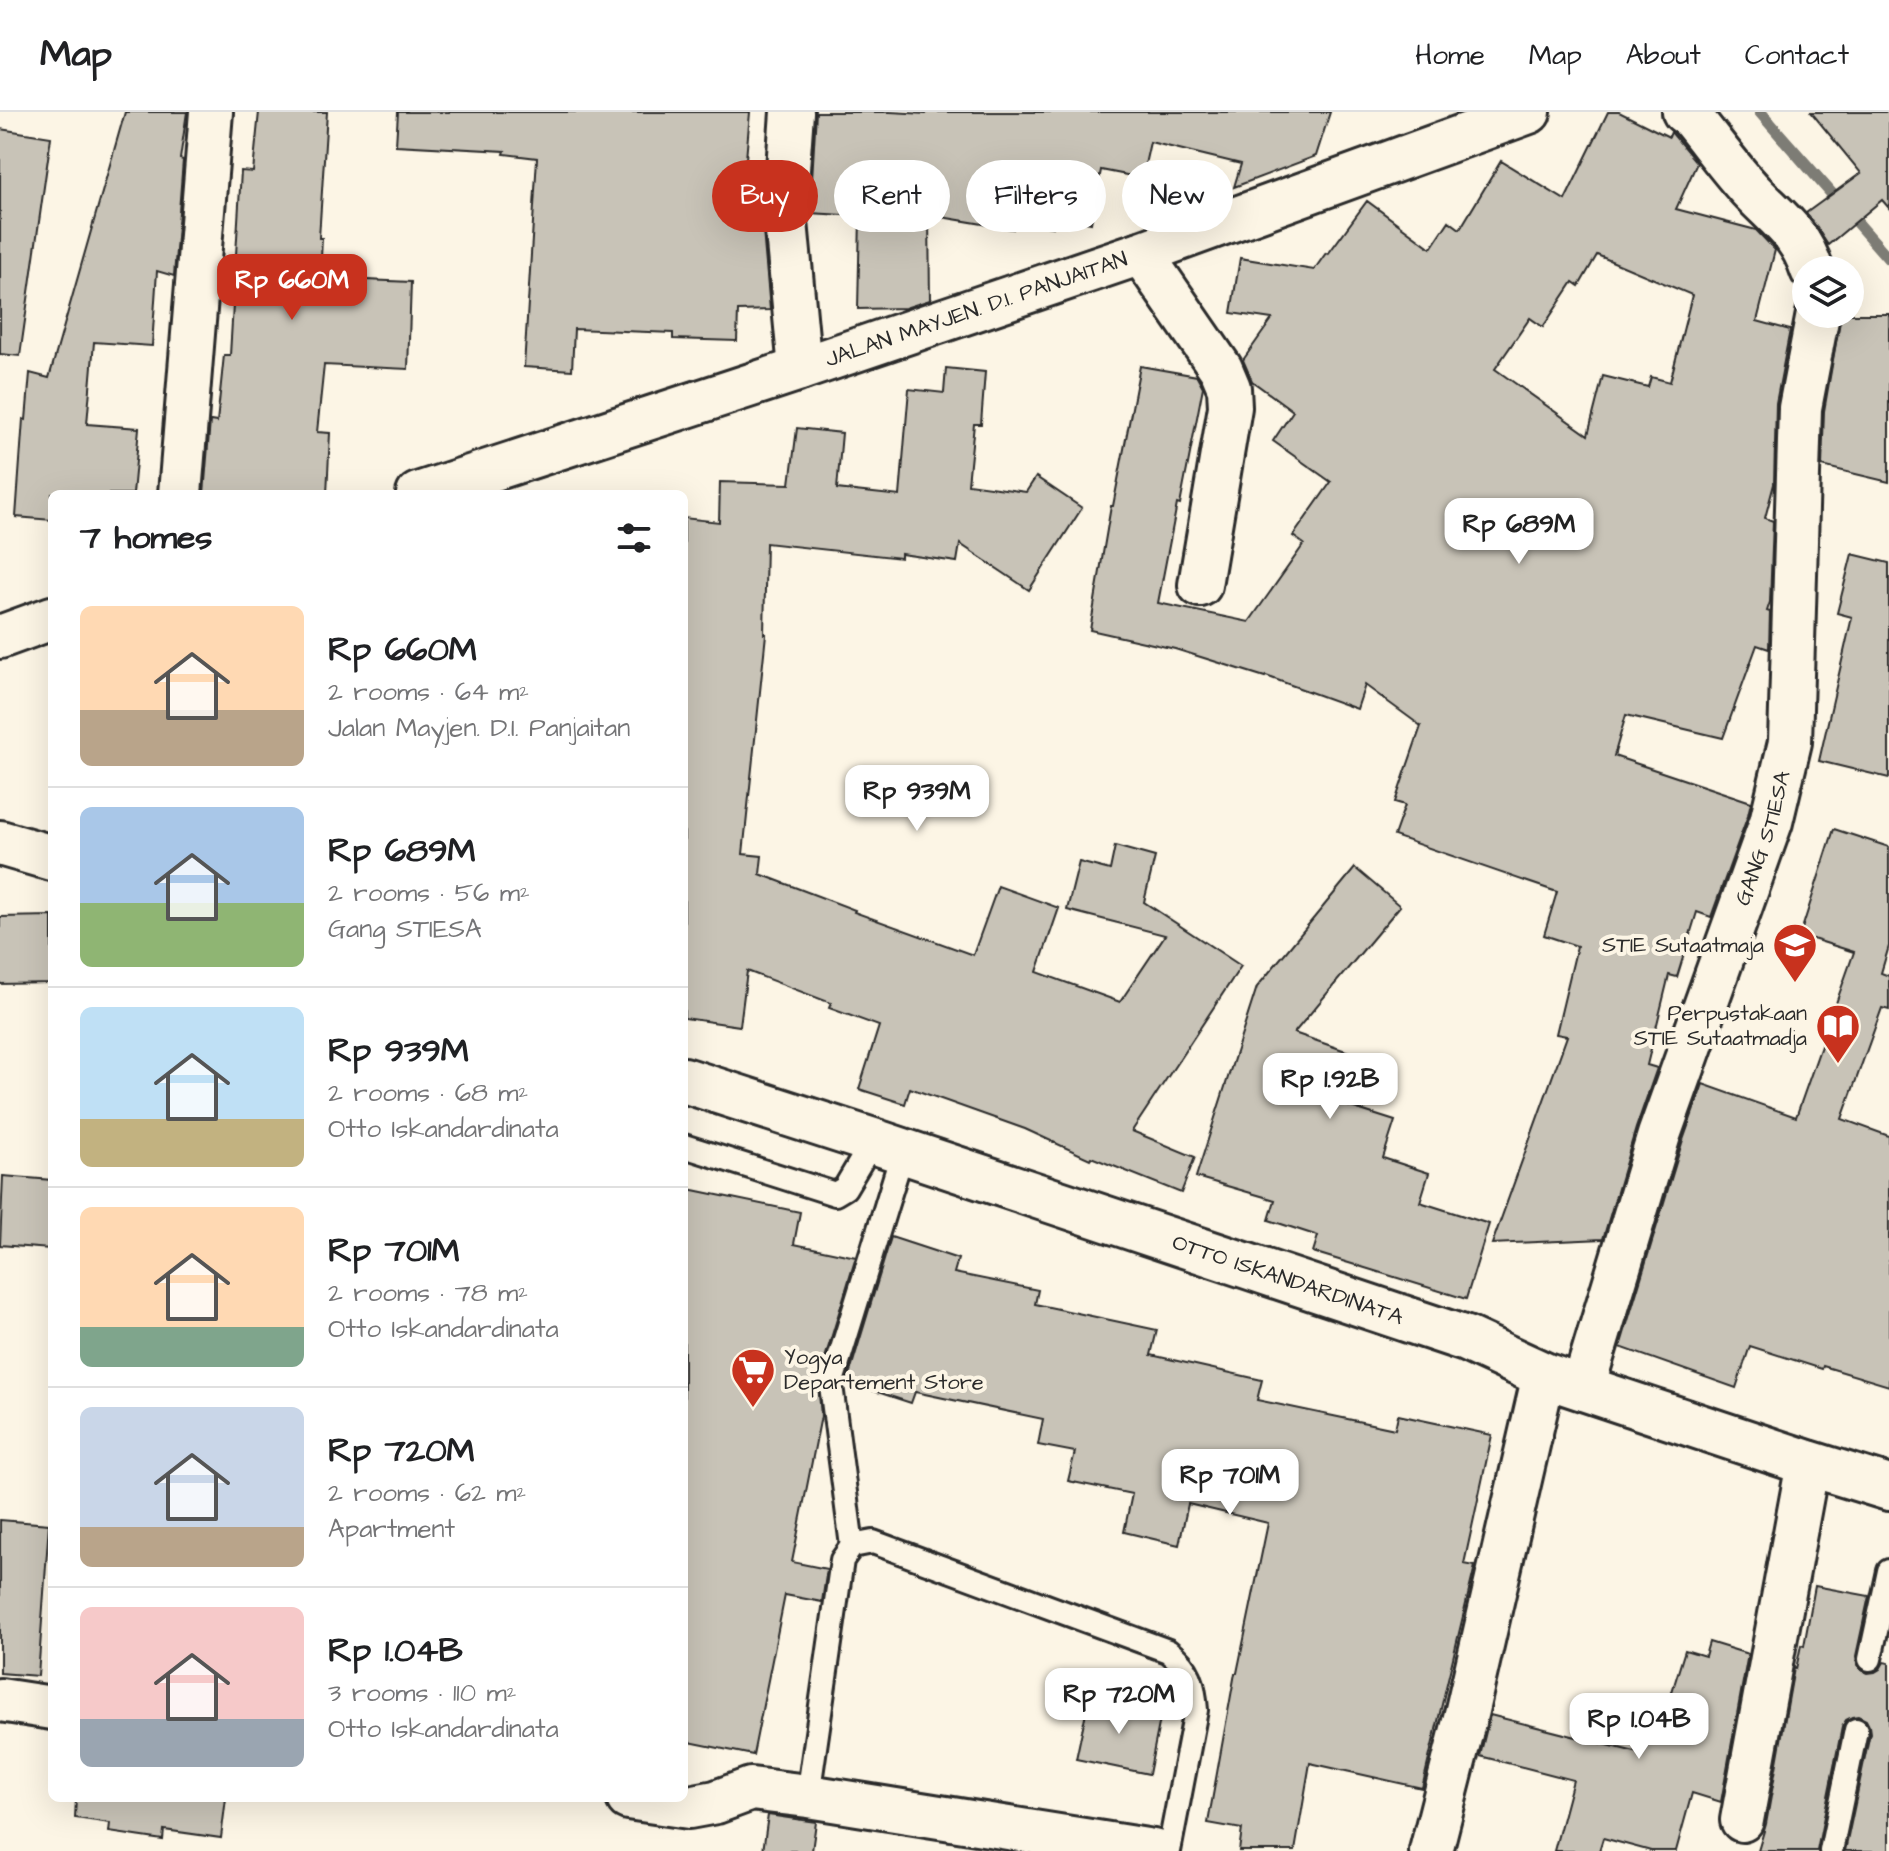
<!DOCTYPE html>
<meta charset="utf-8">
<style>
:root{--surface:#fff;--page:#f6f6f6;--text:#202124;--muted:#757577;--line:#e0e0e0;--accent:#c8321e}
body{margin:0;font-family:"Architects Daughter",sans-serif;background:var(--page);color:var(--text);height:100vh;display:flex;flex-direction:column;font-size:30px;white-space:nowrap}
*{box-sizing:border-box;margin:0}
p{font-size:26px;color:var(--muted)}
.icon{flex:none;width:44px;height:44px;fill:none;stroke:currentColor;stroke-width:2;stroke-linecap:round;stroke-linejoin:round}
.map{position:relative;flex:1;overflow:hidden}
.side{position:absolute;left:48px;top:378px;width:640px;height:1312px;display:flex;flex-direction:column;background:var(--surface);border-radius:12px;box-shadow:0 8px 32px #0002}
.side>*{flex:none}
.top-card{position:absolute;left:712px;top:48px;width:760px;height:72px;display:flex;gap:16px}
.fabs{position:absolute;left:1792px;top:144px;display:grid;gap:16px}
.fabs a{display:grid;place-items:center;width:72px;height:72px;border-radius:50%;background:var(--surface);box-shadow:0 8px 32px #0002;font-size:40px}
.price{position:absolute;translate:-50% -68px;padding:0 18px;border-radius:16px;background:#fff;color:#222;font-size:26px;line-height:52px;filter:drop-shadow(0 2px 4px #0008)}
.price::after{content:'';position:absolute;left:50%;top:48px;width:24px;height:18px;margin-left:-12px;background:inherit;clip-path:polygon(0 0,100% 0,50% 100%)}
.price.active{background:var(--accent);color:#fff}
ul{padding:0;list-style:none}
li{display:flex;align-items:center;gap:24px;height:200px;padding:0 32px}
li+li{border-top:2px solid var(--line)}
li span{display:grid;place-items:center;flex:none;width:224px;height:160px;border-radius:12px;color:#555}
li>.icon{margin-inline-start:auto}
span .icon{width:96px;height:96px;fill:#fffc;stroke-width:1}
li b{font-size:34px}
h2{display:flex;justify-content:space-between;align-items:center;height:96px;padding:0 32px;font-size:34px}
.pill{padding:0 28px;border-radius:36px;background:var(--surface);box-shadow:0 8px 32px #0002;font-size:28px;line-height:72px}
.pill.active{background:var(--accent);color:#fff}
header{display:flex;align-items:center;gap:48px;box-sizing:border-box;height:112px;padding:0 40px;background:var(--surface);border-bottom:2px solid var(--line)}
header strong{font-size:38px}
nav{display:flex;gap:44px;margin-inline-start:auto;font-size:28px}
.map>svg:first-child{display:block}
</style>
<header>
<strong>Map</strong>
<nav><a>Home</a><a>Map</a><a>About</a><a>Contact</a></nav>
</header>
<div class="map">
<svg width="1889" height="1739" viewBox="0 0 1889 1739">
<rect width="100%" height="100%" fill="#fcf5e5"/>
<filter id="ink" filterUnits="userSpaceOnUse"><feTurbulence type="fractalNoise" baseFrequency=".0125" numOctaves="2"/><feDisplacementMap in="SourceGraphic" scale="16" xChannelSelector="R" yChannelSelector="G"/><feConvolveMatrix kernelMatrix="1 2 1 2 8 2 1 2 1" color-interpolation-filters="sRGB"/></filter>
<g filter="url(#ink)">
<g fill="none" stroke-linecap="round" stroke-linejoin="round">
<polyline stroke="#7d7b74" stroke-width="12" points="1760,0 1889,147"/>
</g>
<g fill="#c8c3b7" stroke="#2b2b2b" stroke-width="2" fill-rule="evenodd">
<polygon points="125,0 187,0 180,47 183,48 174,164 157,159 152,234 94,230 87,312 139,316 133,382 52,382 52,408 16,405 23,307 26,308 30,261 49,266"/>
<polygon points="259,0 327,0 319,126 322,126 320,166 411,170 408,257 324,253 317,320 330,321 327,382 204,382 210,309 217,310 224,243 230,243 241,59 253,60"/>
<polygon points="398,0 750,0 741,106 762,107 770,198 738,199 737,229 673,227 673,221 574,217 572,258 524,255 537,46 504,42 505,39 396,33"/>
<polygon points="816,0 890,0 926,2 927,0 1330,0 1316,44 1234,75 1241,52 1150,30 1142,66 1101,58 1091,111 1055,104 1053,115 1014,109 1013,117 929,103 930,188 905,196 858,197 860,104 810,101"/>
<path d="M 1608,0 L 1619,0 L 1669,25 L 1671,20 L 1697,51 L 1676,97 L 1756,118 L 1775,138 L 1757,209 L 1790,218 L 1776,291 L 1774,372 L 1765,406 L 1773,409 L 1770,490 L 1767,499 L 1770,500 L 1769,537 L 1757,533 L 1723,626 L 1626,603 L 1614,644 L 1751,690 L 1748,703 L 1711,805 L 1697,800 L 1677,865 L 1669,863 L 1647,953 L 1657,956 L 1636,1016 L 1603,1127 L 1492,1132 L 1567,924 L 1556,922 L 1577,834 L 1544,823 L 1557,780 L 1394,724 L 1405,693 L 1395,690 L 1421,614 L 1365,573 L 1357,597 L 1266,564 L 1265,565 L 1175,537 L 1090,518 L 1111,394 L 1113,394 L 1140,254 L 1197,264 L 1203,275 L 1180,393 L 1177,392 L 1158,491 L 1249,510 L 1304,432 L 1293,424 L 1331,370 L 1273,329 L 1293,299 L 1252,269 L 1243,248 L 1272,207 L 1231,201 L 1240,146 L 1314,158 L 1326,141 L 1328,142 L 1367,89 L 1431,136 L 1449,109 L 1460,117 L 1501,49 L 1565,88 ZM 1597,143 L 1692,183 L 1670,270 L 1651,265 L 1648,275 L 1603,264 L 1588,323 L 1495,257 L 1530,206 L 1543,215 L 1573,170 L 1579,174 Z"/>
<polygon points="1811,0 1889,0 1889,96 1882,88 1828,133 1806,101 1861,61"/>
<polygon points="0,17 51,25 20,244 0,242"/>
<polygon points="1841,202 1889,202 1889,370 1822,354 1824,299"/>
<polygon points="946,256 985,260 981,312 974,312 968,372 1026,380 1036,365 1082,396 1029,478 960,432 957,450 901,442 901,446 766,431 764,522 766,522 743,742 762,744 760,762 855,798 854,800 973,843 998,774 1059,796 1037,860 1120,890 1165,823 1067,798 1079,750 1110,758 1115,734 1155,745 1144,790 1241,854 1132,1019 1195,1045 1181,1081 1091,1045 1090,1047 1025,1017 910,976 905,992 859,977 879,914 829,896 831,891 747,859 740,914 684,906 684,406 719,410 720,370 790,372 797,316 842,321 837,377 900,384 909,277 944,281"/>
<polygon points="1852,442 1889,451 1889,666 1819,649 1852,505 1837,501"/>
<polygon points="1834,717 1889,735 1889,834 1881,861 1889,864 1889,898 1882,896 1842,1007 1889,1024 1889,1274 1823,1254 1822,1257 1750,1234 1736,1276 1620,1235 1682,1031 1703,972 1796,1005 1854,840 1800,823"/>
<polygon points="1355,756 1400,794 1294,921 1363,945 1348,994 1395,1009 1383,1046 1429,1061 1420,1090 1489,1112 1466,1187 1313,1140 1318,1124 1269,1108 1275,1088 1196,1065 1257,875"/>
<polygon points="52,804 52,871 0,872 0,805"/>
<polygon points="3,1064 52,1068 50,1137 0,1133"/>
<polygon points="684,1076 800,1100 794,1132 856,1145 818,1269 821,1304 792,1450 827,1457 822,1490 785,1483 753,1643 684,1629"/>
<polygon points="891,1125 958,1147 954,1161 1038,1178 1035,1192 1157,1218 1151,1243 1262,1268 1257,1288 1395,1317 1398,1303 1492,1323 1464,1452 1475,1454 1422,1676 1310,1651 1295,1739 1239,1739 1242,1717 1208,1711 1235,1561 1237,1561 1268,1411 1188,1392 1179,1433 1124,1420 1132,1382 1068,1369 1075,1340 1038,1333 1043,1307 915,1280 911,1291 847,1270"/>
<polygon points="0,1408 49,1412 38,1564 0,1561"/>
<polygon points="1815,1474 1869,1484 1856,1544 1857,1551 1861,1558 1868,1561 1875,1560 1880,1557 1884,1550 1889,1551 1889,1739 1845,1739 1870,1621 1869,1614 1866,1608 1858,1604 1852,1605 1846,1608 1842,1615 1817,1739 1758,1739 1766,1712 1794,1556 1796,1557 1801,1533 1804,1534"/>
<polygon points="1709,1530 1748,1542 1721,1690 1692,1681 1676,1739 1651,1739 1603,1726 1599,1739 1554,1739 1573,1668 1480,1644 1490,1603 1643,1642 1653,1606 1663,1609 1685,1538 1705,1544"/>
<polygon points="1089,1586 1161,1602 1149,1662 1076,1647"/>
<polygon points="76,1686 226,1686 221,1726 164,1718 163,1728 109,1720 110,1711 75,1706"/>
<polygon points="768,1703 816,1710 812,1739 763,1739"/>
</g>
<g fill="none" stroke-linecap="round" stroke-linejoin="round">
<g stroke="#2b2b2b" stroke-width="28">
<g id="lane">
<polyline points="684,1034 835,1082 845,1076 873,1029"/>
<polyline points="852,1434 831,1273 903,1039"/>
<polyline points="1870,1547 1889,1459"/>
<path d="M 808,1684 L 842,1448 L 852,1434 L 873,1430 L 1168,1539 C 1190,1556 1194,1571 1196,1598 L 1169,1739"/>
<polyline points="1831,1739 1856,1618"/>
</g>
</g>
<g stroke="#2b2b2b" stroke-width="48">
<g id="street">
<polyline points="792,0 785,99 800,257"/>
<path d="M 1684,0 L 1690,4 C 1711,29 1730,57 1753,81 C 1779,108 1800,121 1812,158"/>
<polyline points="1141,141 1221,257 1229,276 1230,295 1200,473"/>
<polyline points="180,382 211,0"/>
<path id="s1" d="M 418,382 L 800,257 L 1141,141 L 1529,0"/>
<polyline points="0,525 52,506"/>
<path id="s2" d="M 1583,1275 L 1659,1023 L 1771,710 L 1790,630 L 1800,296 L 1818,202"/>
<polyline points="0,1588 52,1596"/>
<polyline points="628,1686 689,1695 716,1690 751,1677 808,1684 1153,1739"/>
<polyline points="1742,1708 1808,1351"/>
<polyline points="1431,1739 1467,1598 1544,1263"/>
</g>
</g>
<g stroke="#2b2b2b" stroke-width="50">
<g id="primary">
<polyline points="0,731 52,746"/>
<path id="s3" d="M 684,968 L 873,1029 L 1466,1227 L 1544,1263 L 1808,1351 L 1889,1376"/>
</g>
</g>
<use href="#lane" stroke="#fcf5e5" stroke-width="22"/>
<use href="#street" stroke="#fcf5e5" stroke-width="42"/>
<use href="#primary" stroke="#fcf5e5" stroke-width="44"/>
</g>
</g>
<defs>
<g id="university-pin" transform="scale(2.3)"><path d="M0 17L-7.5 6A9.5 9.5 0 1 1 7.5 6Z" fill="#c8321e" stroke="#fcf5e5"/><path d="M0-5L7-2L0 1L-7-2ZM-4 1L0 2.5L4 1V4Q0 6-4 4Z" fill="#fff"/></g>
<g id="library-pin" transform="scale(2.3)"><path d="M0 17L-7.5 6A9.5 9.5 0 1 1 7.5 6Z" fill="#c8321e" stroke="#fcf5e5"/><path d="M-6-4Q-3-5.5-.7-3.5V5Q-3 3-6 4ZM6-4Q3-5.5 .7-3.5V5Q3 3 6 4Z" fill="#fff"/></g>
<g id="supermarket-pin" transform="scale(2.3)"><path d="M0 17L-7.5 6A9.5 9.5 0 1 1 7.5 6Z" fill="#c8321e" stroke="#fcf5e5"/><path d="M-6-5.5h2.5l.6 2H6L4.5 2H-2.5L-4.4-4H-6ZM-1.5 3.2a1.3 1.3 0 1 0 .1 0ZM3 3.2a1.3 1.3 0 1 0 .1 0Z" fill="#fff"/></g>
</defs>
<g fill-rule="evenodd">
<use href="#university-pin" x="1795" y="833"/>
<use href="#library-pin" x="1838" y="914"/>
<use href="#supermarket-pin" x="753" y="1258"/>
</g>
<g text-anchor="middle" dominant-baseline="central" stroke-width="8" stroke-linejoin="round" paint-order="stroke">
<g font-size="22" fill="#2b2b2b" stroke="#fcf5e5">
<text stroke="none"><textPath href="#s1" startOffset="588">JALAN MAYJEN. D.I. PANJAITAN</textPath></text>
<text stroke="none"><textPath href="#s2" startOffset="578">GANG STIESA</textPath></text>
<text stroke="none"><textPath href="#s3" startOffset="636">OTTO ISKANDARDINATA</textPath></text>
</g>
<g font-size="22" fill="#2b2b2b" stroke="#fcf5e5" text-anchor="end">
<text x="1764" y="833">STIE Sutaatmaja</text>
<text x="1807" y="901">Perpustakaan<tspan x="1807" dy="25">STIE Sutaatmadja</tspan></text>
<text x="784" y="1245" text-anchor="start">Yogya<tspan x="784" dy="25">Departement Store</tspan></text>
</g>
</g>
</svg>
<div class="fabs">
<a><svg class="icon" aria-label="layers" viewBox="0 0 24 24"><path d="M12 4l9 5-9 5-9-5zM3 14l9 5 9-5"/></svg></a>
</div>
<b class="price active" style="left:292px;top:210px">Rp 660M</b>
<b class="price" style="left:1519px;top:454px">Rp 689M</b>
<b class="price" style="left:917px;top:721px">Rp 939M</b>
<b class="price" style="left:1330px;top:1009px">Rp 1.92B</b>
<b class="price" style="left:1230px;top:1405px">Rp 701M</b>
<b class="price" style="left:1119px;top:1624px">Rp 720M</b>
<b class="price" style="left:1639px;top:1649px">Rp 1.04B</b>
<div class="top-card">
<a class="pill active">Buy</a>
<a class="pill">Rent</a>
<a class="pill">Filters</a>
<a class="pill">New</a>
</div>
<section class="side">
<h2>7 homes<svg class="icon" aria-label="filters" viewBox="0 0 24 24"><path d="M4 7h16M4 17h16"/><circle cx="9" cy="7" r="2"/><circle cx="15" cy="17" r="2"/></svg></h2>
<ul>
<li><span style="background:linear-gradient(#ffd9b3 65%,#b9a48a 0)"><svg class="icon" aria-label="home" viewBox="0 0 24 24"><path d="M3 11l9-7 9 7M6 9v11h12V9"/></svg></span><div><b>Rp 660M</b><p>2 rooms · 64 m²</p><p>Jalan Mayjen. D.I. Panjaitan</p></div></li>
<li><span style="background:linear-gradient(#a9c7e8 60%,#8fb573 0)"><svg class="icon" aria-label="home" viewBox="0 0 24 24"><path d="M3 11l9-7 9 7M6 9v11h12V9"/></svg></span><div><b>Rp 689M</b><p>2 rooms · 56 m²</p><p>Gang STIESA</p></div></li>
<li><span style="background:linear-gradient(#bfe0f5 70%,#c2b280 0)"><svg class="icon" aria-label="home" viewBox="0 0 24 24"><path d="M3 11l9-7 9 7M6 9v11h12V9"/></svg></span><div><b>Rp 939M</b><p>2 rooms · 68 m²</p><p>Otto Iskandardinata</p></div></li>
<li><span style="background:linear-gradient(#ffd9b3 75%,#7fa58c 0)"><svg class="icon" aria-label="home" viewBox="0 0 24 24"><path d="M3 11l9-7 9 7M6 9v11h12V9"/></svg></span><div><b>Rp 701M</b><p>2 rooms · 78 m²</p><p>Otto Iskandardinata</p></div></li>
<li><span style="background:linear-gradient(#c9d6e8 75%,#b9a48a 0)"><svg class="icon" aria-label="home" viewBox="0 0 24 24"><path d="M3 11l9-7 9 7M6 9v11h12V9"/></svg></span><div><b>Rp 720M</b><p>2 rooms · 62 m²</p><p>Apartment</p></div></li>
<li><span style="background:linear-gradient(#f6c9c9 70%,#9aa5b1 0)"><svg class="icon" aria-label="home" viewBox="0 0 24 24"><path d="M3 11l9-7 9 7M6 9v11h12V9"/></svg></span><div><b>Rp 1.04B</b><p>3 rooms · 110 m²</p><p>Otto Iskandardinata</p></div></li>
</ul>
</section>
</div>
